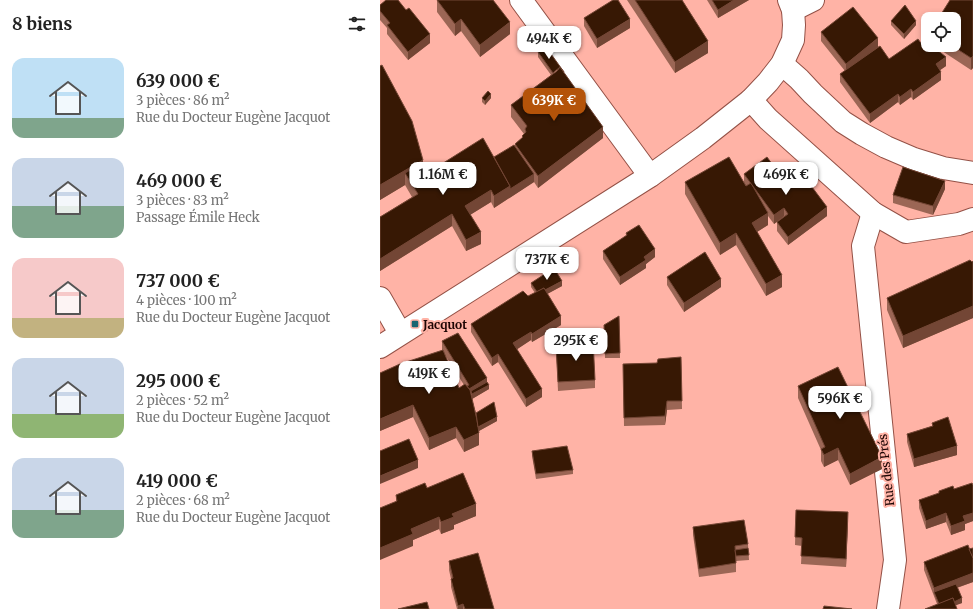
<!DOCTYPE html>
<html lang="fr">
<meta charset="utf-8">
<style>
:root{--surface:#fff;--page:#f6f6f6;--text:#222;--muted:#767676;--accent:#b45309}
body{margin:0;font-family:Merriweather,serif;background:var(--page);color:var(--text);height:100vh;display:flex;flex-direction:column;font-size:15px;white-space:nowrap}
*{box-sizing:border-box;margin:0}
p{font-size:13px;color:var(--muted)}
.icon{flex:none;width:22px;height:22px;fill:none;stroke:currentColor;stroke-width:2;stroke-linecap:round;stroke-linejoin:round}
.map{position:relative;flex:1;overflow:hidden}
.drawer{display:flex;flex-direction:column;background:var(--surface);width:380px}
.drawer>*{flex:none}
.buttons{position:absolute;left:541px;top:12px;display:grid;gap:8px}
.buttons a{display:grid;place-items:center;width:40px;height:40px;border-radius:8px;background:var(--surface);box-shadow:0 2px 6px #0003;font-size:20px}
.price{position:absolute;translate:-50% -34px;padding:0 9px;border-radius:8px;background:#fff;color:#222;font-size:13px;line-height:26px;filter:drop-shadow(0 1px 2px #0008)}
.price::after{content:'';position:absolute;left:50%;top:24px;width:12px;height:9px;margin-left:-6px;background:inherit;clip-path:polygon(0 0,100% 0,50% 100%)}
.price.current{background:var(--accent);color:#fff}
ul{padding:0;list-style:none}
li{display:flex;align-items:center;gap:12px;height:100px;padding:0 12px}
li span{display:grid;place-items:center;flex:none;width:112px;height:80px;border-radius:12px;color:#555}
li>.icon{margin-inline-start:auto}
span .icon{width:48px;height:48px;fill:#fffc;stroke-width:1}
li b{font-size:17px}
h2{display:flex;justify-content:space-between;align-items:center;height:48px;padding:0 12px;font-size:17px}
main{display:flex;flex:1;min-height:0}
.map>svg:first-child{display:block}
</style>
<main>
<section class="drawer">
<h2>8 biens<svg class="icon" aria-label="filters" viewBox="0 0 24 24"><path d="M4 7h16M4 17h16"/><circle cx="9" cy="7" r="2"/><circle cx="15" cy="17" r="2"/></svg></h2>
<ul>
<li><span style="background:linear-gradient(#bfe0f5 75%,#7fa58c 0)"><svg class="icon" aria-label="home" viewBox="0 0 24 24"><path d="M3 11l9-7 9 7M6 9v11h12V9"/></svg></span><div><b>639 000 €</b><p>3 pièces · 86 m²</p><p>Rue du Docteur Eugène Jacquot</p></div></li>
<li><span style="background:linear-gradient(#c9d6e8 60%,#7fa58c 0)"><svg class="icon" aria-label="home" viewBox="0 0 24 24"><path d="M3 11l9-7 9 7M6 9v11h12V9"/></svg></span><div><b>469 000 €</b><p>3 pièces · 83 m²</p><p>Passage Émile Heck</p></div></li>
<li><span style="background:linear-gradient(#f6c9c9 75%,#c2b280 0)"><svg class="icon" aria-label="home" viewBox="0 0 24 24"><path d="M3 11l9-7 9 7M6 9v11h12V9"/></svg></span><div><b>737 000 €</b><p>4 pièces · 100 m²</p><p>Rue du Docteur Eugène Jacquot</p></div></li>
<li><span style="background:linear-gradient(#c9d6e8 70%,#8fb573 0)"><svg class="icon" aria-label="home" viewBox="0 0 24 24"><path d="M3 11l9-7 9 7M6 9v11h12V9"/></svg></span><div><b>295 000 €</b><p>2 pièces · 52 m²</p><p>Rue du Docteur Eugène Jacquot</p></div></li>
<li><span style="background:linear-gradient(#c9d6e8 65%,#7fa58c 0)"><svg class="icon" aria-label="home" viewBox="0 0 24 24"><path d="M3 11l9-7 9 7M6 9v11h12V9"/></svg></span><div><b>419 000 €</b><p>2 pièces · 68 m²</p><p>Rue du Docteur Eugène Jacquot</p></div></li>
</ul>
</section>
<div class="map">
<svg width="593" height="609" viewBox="0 0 593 609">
<rect width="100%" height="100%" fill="#ffb3a6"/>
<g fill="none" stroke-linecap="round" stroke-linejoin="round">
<g stroke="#945146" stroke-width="24">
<g id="minor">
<polyline points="141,0 270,176"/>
<polyline points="413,10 433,0"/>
<polyline points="402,64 419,79 433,94 463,122 482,134 506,147 534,159 563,168 593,173"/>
<polyline points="371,100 388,119 493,213 526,232 579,224 593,219"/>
<polyline points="493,213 483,246 515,560 508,609"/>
<polyline points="0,298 20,333"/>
<polyline points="0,347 270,176 323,138 371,100 388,82 402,64 413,40 414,25 413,10 409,0"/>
</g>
</g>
<use href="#minor" stroke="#fff" stroke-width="22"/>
</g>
<g fill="#9b6655" fill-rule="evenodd">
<polygon points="57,0 113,0 130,34 100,57 81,31 75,36 57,12"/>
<polygon points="247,0 302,0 328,53 295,73"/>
<polygon points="327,0 369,0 338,18"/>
<polygon points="593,0 593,68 591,70 553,45 574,45"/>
<polygon points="0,5 50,43 28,60 7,34 7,28 0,20"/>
<polygon points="204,18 250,28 217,48 204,26"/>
<polygon points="511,21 536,25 524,39 511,25"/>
<polygon points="441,32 498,46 509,59 543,46 566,66 560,70 561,80 533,100 531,97 520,105 518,102 490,123 460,82 460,74 465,71 441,41"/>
<polygon points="158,52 223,138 158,188 154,182 114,208 111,202 90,215 101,244 86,251 72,226 0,271 0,217 32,197 25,185 0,200 0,66 43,163 49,172 114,157 135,147 135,144 142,138 142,136 144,134 131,117 131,105 171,75 158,57"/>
<polygon points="102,98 111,98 105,105 102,102"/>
<polygon points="364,174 405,182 447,216 408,245 397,231 397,222 404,217 394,224 388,216 388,225 377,232 402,287 386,296 356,245 340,255 305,194 305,182 366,186 364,183"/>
<polygon points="565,189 553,215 513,203 513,195"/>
<polygon points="246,233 275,257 266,264 266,268 240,285 223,259 223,251 246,236"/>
<polygon points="593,261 593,318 523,348 507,310 507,298"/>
<polygon points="287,277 341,287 304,312 287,285"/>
<polygon points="151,283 182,286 167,294 181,325 152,342 151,340 137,349 162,397 146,407 118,362 112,366 91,332 91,324 155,293 151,287"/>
<polygon points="239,316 240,358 225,358 224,329"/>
<path d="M 62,341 L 107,382 L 109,389 L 92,399 L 96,413 L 117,421 L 99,431 L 99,445 L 84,452 L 76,438 L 49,450 L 33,417 L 0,431 L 62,350 ZM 65,355 L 84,385 L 79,388 Z"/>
<polygon points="176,346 215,380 215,388 178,391"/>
<polygon points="301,357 302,409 287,410 285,425 244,426 243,364 277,363"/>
<polygon points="418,386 502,469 470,485 458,460 444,467 441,461 441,450 418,398"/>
<polygon points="552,423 577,455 534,467 527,442 527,434 552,426"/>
<polygon points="152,451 193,470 193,474 156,479 152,456"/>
<polygon points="593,485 593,521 585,524 585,530 571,535 566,522 546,529 539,508 539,500 574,489"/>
<polygon points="47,488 96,516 74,525 74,529 61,534 59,529 33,540 33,546 16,501 16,495"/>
<polygon points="416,510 468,521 466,567 421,564 422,546 415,545"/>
<polygon points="313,527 368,544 369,560 356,561 356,572 319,577 313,535"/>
<polygon points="593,548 593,582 577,588 582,603 575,605 557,604 544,570 544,562"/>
<polygon points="69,561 114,609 77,609 71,587 71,579 69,570"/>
</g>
<g fill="#734635">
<polygon points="354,0 369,0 338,18 338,10"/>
<polygon points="81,19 81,31 75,36 75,24"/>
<polygon points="250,19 250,28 217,48 217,39"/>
<polygon points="536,21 536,25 524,39 524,34"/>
<polygon points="130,22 130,34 100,57 100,45"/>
<polygon points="50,34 50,43 28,60 28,52"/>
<polygon points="498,38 498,47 466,72 466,64"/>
<polygon points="328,41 328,53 295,73 295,62"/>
<polygon points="593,56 593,68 591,70 591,58"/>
<polygon points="566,57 566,66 556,73 556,64"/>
<polygon points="561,72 561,80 533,100 533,92"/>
<polygon points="531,89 531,97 520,105 520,97"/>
<polygon points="111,94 111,98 105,105 105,101"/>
<polygon points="518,94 518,102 490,123 490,114"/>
<polygon points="223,127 223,138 158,188 158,176"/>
<polygon points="43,160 43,174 25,173 25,185 0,200 0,185"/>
<polygon points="154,174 154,182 114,208 114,196 130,186"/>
<polygon points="565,181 565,189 553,215 553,206"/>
<polygon points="111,190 111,202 85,218 85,206"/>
<polygon points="447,207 447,216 408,245 408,237"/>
<polygon points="404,208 404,216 394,224 394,215"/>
<polygon points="388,213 388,225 372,235 372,223"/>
<polygon points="72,214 72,226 0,271 0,259"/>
<polygon points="101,232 101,244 86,251 86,240"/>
<polygon points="356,233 356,245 340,255 340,243"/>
<polygon points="275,249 275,257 266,264 266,268 240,285 240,277 264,257"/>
<polygon points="402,275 402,287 386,296 386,284"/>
<polygon points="341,279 341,287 304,312 304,303"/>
<polygon points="182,281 182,286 158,299 158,294"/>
<polygon points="593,306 593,318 523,348 523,336"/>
<polygon points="181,316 181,325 152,342 152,334"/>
<polygon points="151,332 151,340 133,352 133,343"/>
<polygon points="118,354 118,362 112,366 112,358"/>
<polygon points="107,378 107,386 109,385 109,389 92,399 92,394 91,391 87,390"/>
<polygon points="162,389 162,397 146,407 146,399"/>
<polygon points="287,401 287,410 285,425 285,416"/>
<polygon points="33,405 33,417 0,431 0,419"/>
<polygon points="117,417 117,421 97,432 97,428"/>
<polygon points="76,427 76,438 49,450 49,438"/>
<polygon points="99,433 99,445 84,452 84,440"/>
<polygon points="577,446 577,455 534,467 534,459"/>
<polygon points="458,448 458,460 444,467 444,455"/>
<polygon points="502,457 502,469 470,485 470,474"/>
<polygon points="38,460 38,468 0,484 0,476"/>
<polygon points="96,504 96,516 74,525 74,529 61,534 61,522 72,514"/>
<polygon points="468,512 468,521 466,567 466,559"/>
<polygon points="566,513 566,522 546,529 546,521"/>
<polygon points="593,513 593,521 585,524 585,530 571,535 571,526 583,516"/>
<polygon points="59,517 59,529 33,540 33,546 0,560 0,548 31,529"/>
<polygon points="593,573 593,582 556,595 554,592 554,596 554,588"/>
<polygon points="582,598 582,603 566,609 560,607"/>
<polygon points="83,604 83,609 78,609 78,606"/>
</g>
<g fill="#371804" stroke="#734635">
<polygon points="6,0 18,0 26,10 29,8 50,34 28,52 7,25 10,23 0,11 0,5"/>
<polygon points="57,0 113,0 130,22 100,45 81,19 75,24"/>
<polygon points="233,0 238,0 250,19 217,39 204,18"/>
<polygon points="255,0 302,0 328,41 295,62"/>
<polygon points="332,0 354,0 338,10"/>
<polygon points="570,0 593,0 593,56 591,58 571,45 574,45 574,19 558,19"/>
<polygon points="525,5 536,21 524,34 511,21"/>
<polygon points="473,7 498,38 466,64 441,32"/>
<polygon points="538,39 543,46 548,42 548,45 551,45 566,57 556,64 561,72 533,92 531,89 520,97 518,94 490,114 460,74 500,46 509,59"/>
<polygon points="166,47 184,72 180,67 173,73 158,52"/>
<polygon points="2,65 32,121 43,160 0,185 0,66"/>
<polygon points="180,67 223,127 158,176 135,144 143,137 142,136 146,132 145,129 147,126 131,105 177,71"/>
<polygon points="108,91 111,94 105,101 102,98"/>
<polygon points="103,138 130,186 114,196 111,190 85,206 101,232 86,240 72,214 0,259 0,217 38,194 25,173 43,163 49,172"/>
<polygon points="134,145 154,174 130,189 130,186 114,157"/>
<polygon points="349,157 366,186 371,183 388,213 372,223 402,275 386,284 356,233 340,243 305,182"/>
<polygon points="387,157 405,182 420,171 447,207 408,237 397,222 408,214 404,208 394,215 364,174"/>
<polygon points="523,167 565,181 553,206 513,195"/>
<polygon points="259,225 275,249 264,257 266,260 240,277 223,251 247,235 246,233"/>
<polygon points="325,252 341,279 304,303 287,277"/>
<polygon points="590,260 592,262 593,261 593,306 523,336 507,298"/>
<polygon points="174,268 182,281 165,290 164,288 157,292 151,283"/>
<polygon points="164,288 181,316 152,334 151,332 133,343 162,389 146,399 118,354 112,358 91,324 143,291 148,296"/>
<polygon points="239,316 240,353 225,354 224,325"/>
<polygon points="78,333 107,378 89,389 87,386 89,385 62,341"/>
<polygon points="213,339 215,380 178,382 176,346 200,345 200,340"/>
<polygon points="63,350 79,388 85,384 90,390 97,420 99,433 84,440 76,427 49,438 33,405 0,419 0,373 20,364"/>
<polygon points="301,357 302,401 287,401 285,416 244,418 243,364 277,363 278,359"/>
<polygon points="458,367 502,457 470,474 458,448 444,455 441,449 445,447 418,386"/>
<polygon points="107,382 109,385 92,394 91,391"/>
<polygon points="114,402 117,417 98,427 96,413"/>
<polygon points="568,417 577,446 534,459 527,434 553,426 552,423"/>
<polygon points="29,439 38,460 0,476 0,451"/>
<polygon points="187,446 193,470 156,474 152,451"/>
<polygon points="83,473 96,504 72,514 74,517 61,522 59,517 31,529 33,534 0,548 0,508 17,501 16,495 45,483 47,488"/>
<polygon points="592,483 593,485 593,513 583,516 585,521 571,526 566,513 546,521 539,500 559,493 559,491 573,486 574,489"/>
<polygon points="416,510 468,512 466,559 421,556 422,538 415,537"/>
<polygon points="364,520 368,544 355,546 356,563 319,569 313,527"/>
<polygon points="588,545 593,558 593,573 554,588 544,562"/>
<polygon points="368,548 369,555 356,556 355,550"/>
<polygon points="593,548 593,558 589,549"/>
<polygon points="98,553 114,609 85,609 83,604 78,606 71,579 73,578 69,561"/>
<polygon points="576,584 582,598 574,602 573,598 559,604 554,592"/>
<polygon points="573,598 577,609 545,609"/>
<polygon points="47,602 49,609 18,609"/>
<polygon points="444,606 472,609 443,609"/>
</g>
<rect fill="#1c6672" stroke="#ffb3a6" stroke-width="1.5" x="31" y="320" width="8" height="8" rx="2"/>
<g text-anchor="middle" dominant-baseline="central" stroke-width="4" stroke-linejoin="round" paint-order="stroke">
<g font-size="12" font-weight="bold" fill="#1e0503" stroke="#ffb3a6" text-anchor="start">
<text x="43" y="324">Jacquot</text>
</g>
<g font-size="12" fill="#1e0503" stroke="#ffb3a6">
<text transform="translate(506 470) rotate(-96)">Rue des Prés</text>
</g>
</g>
</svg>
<div class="buttons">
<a><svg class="icon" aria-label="locate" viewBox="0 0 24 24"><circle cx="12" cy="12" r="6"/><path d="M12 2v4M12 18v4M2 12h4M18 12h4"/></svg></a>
</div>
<b class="price" style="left:169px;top:60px">494K €</b>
<b class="price current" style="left:174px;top:122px">639K €</b>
<b class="price" style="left:63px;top:196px">1.16M €</b>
<b class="price" style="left:406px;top:196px">469K €</b>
<b class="price" style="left:167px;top:281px">737K €</b>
<b class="price" style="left:196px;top:362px">295K €</b>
<b class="price" style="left:49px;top:395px">419K €</b>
<b class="price" style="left:460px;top:420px">596K €</b>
</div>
</main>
